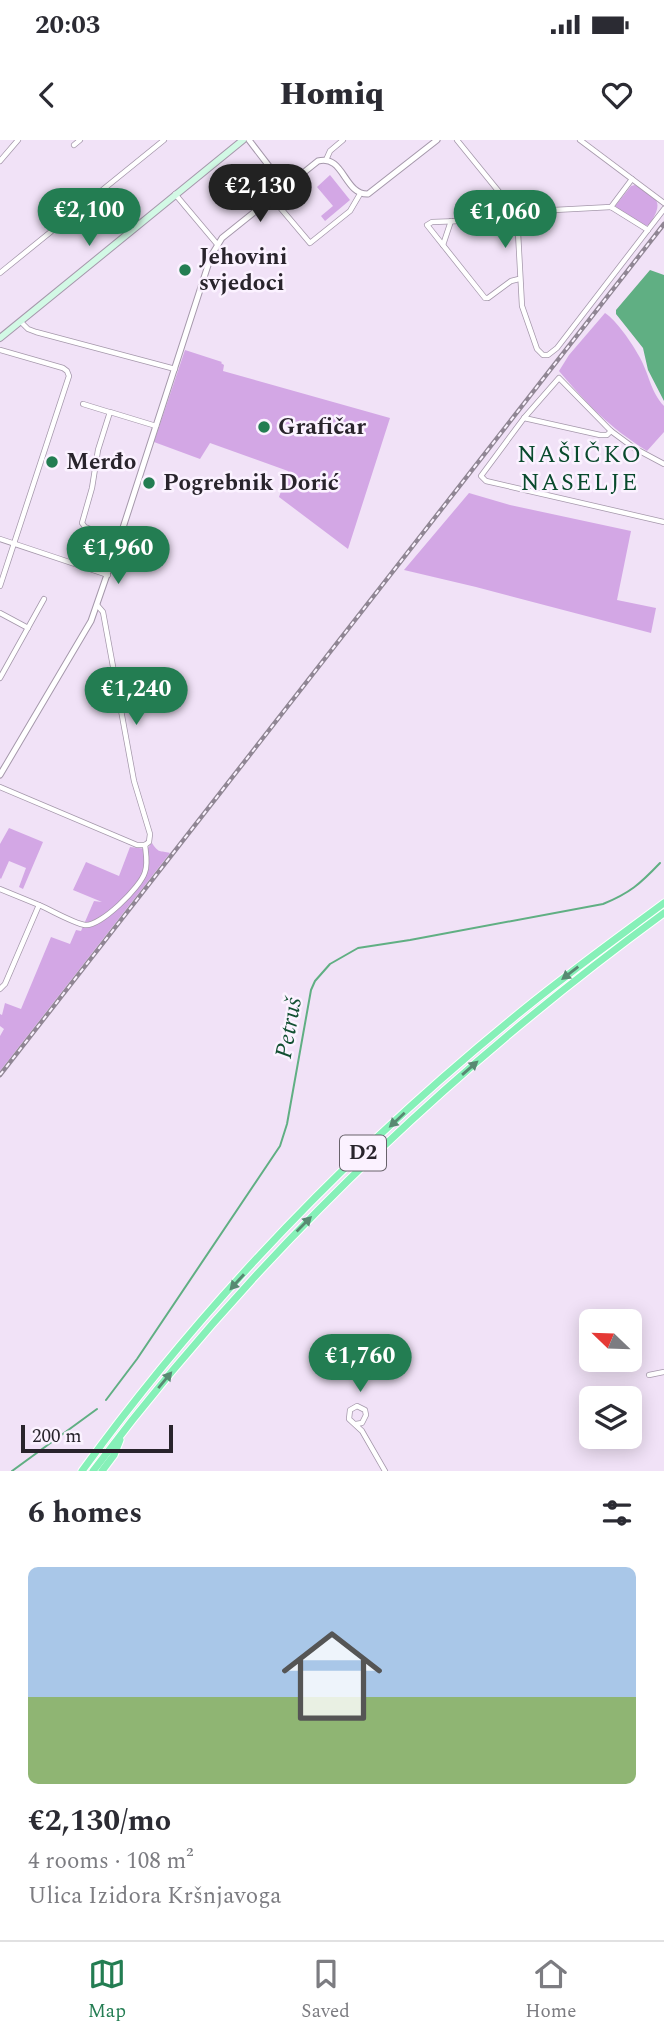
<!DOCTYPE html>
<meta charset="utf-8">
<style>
:root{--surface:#fff;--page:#f7f7f7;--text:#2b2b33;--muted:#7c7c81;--line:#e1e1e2;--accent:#237d52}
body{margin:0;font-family:Spectral,serif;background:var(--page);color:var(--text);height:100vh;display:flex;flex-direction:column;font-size:26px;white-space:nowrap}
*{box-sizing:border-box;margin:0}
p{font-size:23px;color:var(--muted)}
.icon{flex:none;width:38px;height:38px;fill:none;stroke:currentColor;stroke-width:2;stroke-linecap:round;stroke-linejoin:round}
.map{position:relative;height:1331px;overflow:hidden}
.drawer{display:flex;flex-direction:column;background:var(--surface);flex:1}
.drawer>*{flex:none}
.needle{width:46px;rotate:293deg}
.tools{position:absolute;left:579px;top:1169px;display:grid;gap:14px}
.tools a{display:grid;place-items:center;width:63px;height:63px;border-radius:10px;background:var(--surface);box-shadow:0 4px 18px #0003;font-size:35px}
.scale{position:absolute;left:21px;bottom:18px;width:152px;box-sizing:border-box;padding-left:7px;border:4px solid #29242c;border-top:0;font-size:19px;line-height:24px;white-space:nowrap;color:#29242c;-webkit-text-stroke:5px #fbf2ff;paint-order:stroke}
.price{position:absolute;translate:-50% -60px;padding:0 16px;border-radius:24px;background:var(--accent);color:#fff;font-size:23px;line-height:46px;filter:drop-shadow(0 2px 4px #0008)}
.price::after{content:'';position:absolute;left:50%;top:42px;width:21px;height:16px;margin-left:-10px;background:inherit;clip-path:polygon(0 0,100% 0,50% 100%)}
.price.on{background:#222;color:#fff}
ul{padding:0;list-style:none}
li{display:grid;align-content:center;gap:14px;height:371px;padding:0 28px}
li+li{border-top:2px solid var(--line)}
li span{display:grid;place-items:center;height:217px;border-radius:10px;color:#555}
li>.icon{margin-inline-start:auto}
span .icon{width:126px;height:126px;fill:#fffc;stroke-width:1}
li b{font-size:30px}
h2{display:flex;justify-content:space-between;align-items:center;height:84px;padding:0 28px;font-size:30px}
.status{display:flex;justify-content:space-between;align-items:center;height:49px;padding:0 35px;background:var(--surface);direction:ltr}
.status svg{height:19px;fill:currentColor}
header{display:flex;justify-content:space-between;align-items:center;height:91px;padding:0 28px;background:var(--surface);font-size:32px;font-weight:800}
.tabs{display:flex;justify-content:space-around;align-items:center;height:98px;border-top:2px solid var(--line);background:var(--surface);font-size:19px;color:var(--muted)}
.tabs a{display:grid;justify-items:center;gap:4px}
.tabs .on{color:var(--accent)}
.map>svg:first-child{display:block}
</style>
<div class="status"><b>20:03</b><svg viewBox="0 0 49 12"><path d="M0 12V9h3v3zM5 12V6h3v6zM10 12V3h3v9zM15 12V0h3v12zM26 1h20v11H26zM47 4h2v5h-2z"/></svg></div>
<header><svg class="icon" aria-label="back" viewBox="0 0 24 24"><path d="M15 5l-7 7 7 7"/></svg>Homiq<svg class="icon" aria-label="heart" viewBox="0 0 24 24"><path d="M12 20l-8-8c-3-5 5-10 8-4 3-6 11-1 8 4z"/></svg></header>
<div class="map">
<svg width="664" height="1331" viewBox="0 0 664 1331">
<rect width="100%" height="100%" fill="#f1e2f7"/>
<g fill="#d3a7e5">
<polygon points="330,35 350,60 325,81 321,76 333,66 317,47"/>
<path d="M 635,45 C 659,58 664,62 649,85 L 645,86 L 615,69 L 616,65 L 631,46 Z"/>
<path d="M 605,173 C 616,180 632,203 639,216 C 649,233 650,251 664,266 L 664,292 L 647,311 C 609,287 588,265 559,231 L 569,215 Z"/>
<polygon points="185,210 222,222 221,223 224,225 223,231 390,278 348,409 279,357 288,331 210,303 200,319 154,302"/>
<polygon points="469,353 510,365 631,391 617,460 656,468 651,493 476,447 404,430"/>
<polygon points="9,688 43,702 23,749 19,747 26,728 9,721 1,739 0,738 0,704"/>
<path d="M 152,703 C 159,714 160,710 170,713 L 0,931 L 0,896 L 4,889 L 0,886 L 0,874 L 2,875 L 5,863 L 21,869 L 51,797 L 70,804 L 76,790 L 81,791 L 94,761 L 102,762 L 73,750 L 86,722 L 119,736 L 130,707 L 147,709 Z"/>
</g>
<polygon fill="#60af83" points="650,130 664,135 664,261 648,230 643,208 616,174 616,170"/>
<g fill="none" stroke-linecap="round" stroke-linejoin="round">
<g stroke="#60af83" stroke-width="2">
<path d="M 106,1260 L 137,1219 L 280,1006 L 287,984 L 311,850 L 315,841 L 330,824 L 358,808 L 410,800 L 603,764 C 630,753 640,744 660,723"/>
<polyline points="12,1331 97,1269"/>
</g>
<g stroke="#a598ab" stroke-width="6">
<g id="minor">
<polyline points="457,0 517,74 522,166 537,209 543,215 548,215 557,208 664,69"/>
<polyline points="580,0 664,63"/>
<polyline points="74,5 80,0"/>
<polyline points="326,20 330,11 343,0"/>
<polyline points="0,21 18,0"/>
<polyline points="175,54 217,104"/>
<polyline points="272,58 310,103 350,71 360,54"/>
<polyline points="511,67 489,80 432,82 427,85 485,158 488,158 511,141 519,139"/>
<polyline points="611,67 648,90"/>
<polyline points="611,67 632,39"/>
<polyline points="516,72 611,67"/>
<polyline points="443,105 451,81"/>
<polyline points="0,133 164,0"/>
<polyline points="21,182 28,189 36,192 175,229"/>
<polyline points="0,210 63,228 67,231 69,236 0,446"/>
<polyline points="83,264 109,272"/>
<polyline points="524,278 600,295 607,295 611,291"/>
<polyline points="664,324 634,308 611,291 559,238 524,278 481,336 486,341 664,382"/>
<polyline points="0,399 108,435"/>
<polyline points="119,400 85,387 82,383 92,348 98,310 110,272 156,286"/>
<polyline points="97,465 103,472 134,641 150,694 149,702 145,705"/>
<polyline points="0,473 28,488"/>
<polyline points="0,538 44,459"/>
<polyline points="0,647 137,705 145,705"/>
<polyline points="0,749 39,765 5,844 0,849"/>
<path d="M 39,765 C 51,770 73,783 85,785 C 100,787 141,747 145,732 C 148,724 146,714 145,705"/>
<polyline points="649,1235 664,1232"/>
<polyline points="356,1284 362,1283 366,1275 365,1270 357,1266 350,1270 349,1279 362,1291 385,1331"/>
</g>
</g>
<g stroke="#a598ab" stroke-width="7">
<g id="tertiary">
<polyline points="249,0 285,47"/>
<path d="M 0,635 L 91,481 L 119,400 L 211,116 L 222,98 L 318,21 C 344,14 344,55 368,54 L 437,0"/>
</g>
</g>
<g stroke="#a598ab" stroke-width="8">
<polyline id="secondary" points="0,198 243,0"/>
</g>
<g stroke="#fff" stroke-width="9">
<g id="trunk">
<path d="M 82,1331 C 204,1163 352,1010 512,879 C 561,838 613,801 664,763"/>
<path d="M 93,1331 C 254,1117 448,931 664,773"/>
<polyline points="102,1331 114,1315 120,1300"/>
</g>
</g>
<use href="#minor" stroke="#fff" stroke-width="4.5"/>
<use href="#tertiary" stroke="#fff" stroke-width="5"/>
<use href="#secondary" stroke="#d2f9e5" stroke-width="6"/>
<use href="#trunk" stroke="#86f0b8" stroke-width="7"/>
<g stroke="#908694" stroke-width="4.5">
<polyline id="rail" points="0,935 664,84"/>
</g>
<use href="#rail" stroke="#fbf2ff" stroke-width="2" stroke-dasharray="5" stroke-linecap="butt"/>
</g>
<defs><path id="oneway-solid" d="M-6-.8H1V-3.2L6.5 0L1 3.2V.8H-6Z" transform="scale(1.75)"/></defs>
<g fill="#588a72">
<use href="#oneway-solid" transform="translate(570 833) rotate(142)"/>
<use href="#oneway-solid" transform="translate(470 928) rotate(-41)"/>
<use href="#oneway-solid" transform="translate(397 980) rotate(137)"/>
<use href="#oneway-solid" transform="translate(304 1084) rotate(-45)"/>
<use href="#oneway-solid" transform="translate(237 1142) rotate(132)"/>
<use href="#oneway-solid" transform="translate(165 1240) rotate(-50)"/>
</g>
<g fill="#237d52" stroke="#fbf2ff" stroke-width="2.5">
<circle cx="185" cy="130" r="7"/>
<circle cx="264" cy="287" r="7"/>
<circle cx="52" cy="322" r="7"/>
<circle cx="149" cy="343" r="7"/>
</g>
<g text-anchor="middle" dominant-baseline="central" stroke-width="5" stroke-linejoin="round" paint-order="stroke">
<rect fill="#fbf2ff" stroke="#68626b" stroke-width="2" x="340" y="995.5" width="46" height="35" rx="5"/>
<g font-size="21" font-weight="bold" fill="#29242c">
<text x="363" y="1013">D2</text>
</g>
<g font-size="23" font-weight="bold" fill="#29242c" stroke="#fbf2ff" text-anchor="start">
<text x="199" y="117">Jehovini<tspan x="199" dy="26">svjedoci</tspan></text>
<text x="278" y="287">Grafičar</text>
<text x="66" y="322">Merđo</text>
<text x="163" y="343">Pogrebnik Dorić</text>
</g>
<g font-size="24" letter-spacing="2" fill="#094a2d" stroke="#fbf2ff">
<text x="580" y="315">NAŠIČKO<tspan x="580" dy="28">NASELJE</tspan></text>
</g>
<g font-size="24" font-style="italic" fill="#114f31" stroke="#fbf2ff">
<text transform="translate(289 888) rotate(-80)">Petruš</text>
</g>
</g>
</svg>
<div class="tools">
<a><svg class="needle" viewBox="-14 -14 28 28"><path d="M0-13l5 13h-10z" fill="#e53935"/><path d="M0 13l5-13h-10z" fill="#7c7c81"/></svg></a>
<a><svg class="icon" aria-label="layers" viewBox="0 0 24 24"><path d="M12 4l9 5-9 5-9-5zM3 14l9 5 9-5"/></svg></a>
</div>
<div class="scale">200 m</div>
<b class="price on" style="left:260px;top:84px">€2,130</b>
<b class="price" style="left:89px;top:108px">€2,100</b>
<b class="price" style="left:505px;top:110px">€1,060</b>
<b class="price" style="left:118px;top:446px">€1,960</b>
<b class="price" style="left:136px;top:587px">€1,240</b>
<b class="price" style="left:360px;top:1254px">€1,760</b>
</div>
<section class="drawer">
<h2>6 homes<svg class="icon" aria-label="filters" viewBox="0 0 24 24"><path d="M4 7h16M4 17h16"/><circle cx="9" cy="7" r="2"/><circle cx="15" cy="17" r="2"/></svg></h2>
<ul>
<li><span style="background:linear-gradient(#a9c7e8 60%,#8fb573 0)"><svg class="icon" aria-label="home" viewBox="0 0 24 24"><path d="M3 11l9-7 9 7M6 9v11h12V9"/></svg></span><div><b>€2,130/mo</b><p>4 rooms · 108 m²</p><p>Ulica Izidora Kršnjavoga</p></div></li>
</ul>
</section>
<nav class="tabs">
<a class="on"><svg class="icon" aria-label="map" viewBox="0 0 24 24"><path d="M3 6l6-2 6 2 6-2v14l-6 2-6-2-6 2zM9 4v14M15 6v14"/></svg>Map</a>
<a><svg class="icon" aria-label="saved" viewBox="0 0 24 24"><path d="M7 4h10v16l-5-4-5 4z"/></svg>Saved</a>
<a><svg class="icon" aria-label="home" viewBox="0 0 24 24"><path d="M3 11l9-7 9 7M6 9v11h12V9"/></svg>Home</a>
</nav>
